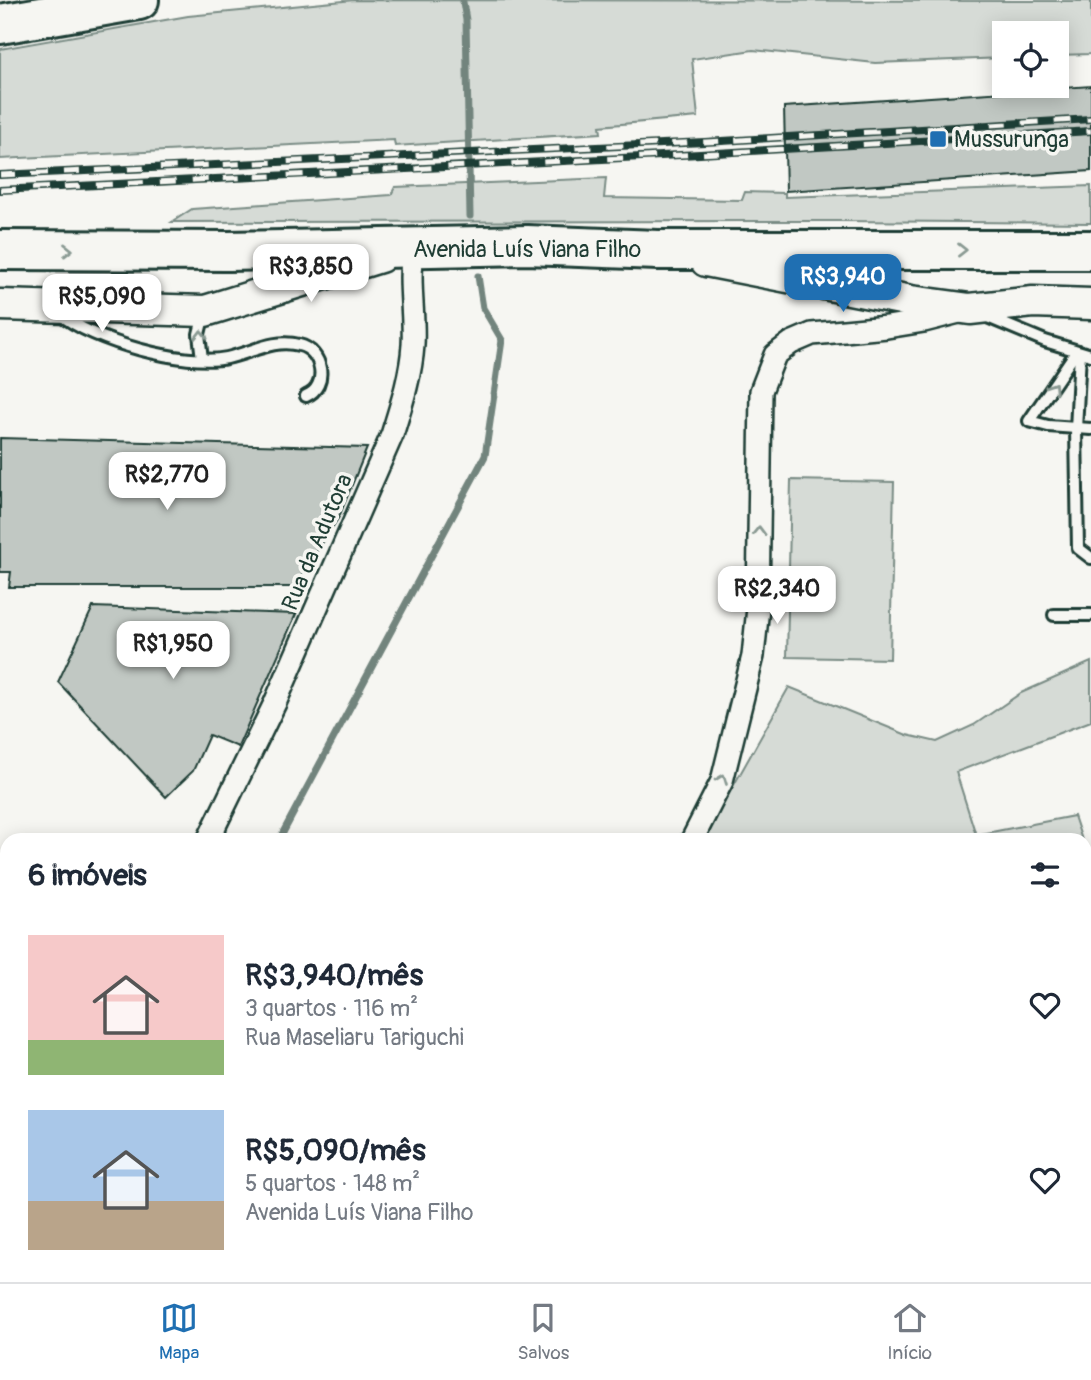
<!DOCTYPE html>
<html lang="pt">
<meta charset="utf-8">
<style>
:root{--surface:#fff;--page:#f6f6f7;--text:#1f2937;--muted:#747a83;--line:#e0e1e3;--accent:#1f6fb2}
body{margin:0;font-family:Pangolin,sans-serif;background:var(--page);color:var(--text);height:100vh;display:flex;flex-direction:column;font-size:26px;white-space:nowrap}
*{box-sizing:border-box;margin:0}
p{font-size:23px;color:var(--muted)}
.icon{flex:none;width:38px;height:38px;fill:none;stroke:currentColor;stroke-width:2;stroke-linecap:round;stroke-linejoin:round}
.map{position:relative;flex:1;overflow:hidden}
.side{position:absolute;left:0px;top:833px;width:1092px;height:450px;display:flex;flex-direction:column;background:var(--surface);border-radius:21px 21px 0 0;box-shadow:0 4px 18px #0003}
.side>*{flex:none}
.fabs{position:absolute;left:992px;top:21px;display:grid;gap:14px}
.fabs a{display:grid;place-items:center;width:77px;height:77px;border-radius:0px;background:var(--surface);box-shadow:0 4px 18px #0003;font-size:35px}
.price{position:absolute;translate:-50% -60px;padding:0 16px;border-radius:14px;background:#fff;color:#222;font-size:23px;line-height:46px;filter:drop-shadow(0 2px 4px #0008)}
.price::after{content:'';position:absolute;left:50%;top:42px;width:21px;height:16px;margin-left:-10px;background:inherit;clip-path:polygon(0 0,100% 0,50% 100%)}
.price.selected{background:var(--accent);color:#fff}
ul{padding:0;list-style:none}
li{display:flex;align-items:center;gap:21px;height:175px;padding:0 28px}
li span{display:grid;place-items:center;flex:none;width:196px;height:140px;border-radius:0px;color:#555}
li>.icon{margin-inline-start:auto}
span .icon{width:84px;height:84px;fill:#fffc;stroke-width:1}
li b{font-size:30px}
h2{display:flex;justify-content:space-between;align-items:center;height:84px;padding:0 28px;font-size:30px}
.tab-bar{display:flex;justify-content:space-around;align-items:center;height:98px;border-top:2px solid var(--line);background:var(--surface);font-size:19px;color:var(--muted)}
.tab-bar a{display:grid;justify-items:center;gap:4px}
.tab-bar .selected{color:var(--accent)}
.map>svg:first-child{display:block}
</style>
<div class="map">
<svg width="1091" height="1282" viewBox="0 0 1091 1282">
<rect width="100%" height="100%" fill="#f6f6f2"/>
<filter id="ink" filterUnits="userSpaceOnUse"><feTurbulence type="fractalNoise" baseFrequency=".0143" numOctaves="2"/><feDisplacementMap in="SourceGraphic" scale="14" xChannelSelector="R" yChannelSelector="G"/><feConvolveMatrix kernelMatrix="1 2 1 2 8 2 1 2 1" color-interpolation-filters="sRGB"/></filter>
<g filter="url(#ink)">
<g fill="#d6dbd6" stroke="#7a8c85" stroke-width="2">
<polygon points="354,0 1091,1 1091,54 1057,55 1057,33 1004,33 1004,58 875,63 753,50 692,59 698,117 600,126 601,133 395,146 394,140 0,159 0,49 188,16"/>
<polygon points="606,178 604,198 742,200 745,192 785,193 785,197 1091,186 1091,223 837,221 172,222 192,209 391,195 395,187"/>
<polygon points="791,480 894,482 890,659 787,657"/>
<polygon points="1091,662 1091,721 956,772 976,835 1074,816 1082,840 703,840 789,687 907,735 937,742 974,725 1021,693"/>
<polygon points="1085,1124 1091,1146 1091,1282 1088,1282 1085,1272"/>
<polygon points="462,1276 548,1276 555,1282 462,1282"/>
</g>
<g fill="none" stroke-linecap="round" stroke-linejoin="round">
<g stroke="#72847d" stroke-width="7">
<polyline points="463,2 466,20 470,216"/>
<polyline points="279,840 485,456 502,340 483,308 478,276"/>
<polyline points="36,1282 39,1276"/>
</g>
</g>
<g fill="#c1c8c3" stroke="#1f3d34" stroke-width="2">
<polygon points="1091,86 1091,171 786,191 784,107"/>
<polygon points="0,438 367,448 339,517 294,587 9,587 11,572 0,572"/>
<polygon points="93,607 296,614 238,747 209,735 193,771 166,797 58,682"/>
</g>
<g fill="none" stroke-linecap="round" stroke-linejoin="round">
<g stroke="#1f3d34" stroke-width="16">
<g id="lane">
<path d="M 60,314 C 92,341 185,367 227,358 C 251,353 274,338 299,345 C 323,350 329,387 306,396"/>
<polyline points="985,316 1045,341 1091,355"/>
<polyline points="1076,352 1029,421 1048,426 1091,429"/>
<polyline points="1080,353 1076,429 1078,548 1091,558"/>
<polyline points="202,359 199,334 204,314"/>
<polyline points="1054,615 1091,615"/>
</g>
</g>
<g stroke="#1f3d34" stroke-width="26">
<g id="street">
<path d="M 208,840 L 275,703 L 392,435 C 401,406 411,376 413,345 C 415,314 407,279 414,248"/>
<polyline points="692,840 722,781 753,656 758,608 761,391 775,355 791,343 812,334 887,327 924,321 959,312"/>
<polyline points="0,1077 7,1078"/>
<polyline points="0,1223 7,1209"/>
<polyline points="584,1276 590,1282"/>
<polyline points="454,1282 454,1276"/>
<polyline points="770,1282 776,1276"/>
<polyline points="956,1282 962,1276"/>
</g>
</g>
<g stroke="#1f3d34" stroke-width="35">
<g id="secondary">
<polyline points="706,261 911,301 970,309 1033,302 1091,304"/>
<polyline points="0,305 205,311 380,257"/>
</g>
</g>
<g stroke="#1f3d34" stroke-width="44">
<g id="highway">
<polyline points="0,24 139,0"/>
<polyline points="0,250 229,251 527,245 658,250 1091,250"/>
</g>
</g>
<use href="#lane" stroke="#f6f6f2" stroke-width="10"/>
<use href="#street" stroke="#f6f6f2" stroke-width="21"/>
<use href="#secondary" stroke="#f6f6f2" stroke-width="30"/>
<use href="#highway" stroke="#f6f6f2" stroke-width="38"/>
<g stroke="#1f3d34" stroke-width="8">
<g id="rail">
<polyline points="0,175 705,142 1091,119"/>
<polyline points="0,190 700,154 1091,131"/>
</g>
</g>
<use href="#rail" stroke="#f6f6f2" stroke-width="5" stroke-dasharray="16" stroke-linecap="butt"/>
</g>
<defs><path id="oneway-chevron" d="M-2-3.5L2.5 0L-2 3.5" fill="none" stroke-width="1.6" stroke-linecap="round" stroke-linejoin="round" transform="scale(1.75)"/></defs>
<g stroke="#8a9a93">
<use href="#oneway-chevron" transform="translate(68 250)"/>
<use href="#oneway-chevron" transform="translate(962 250)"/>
<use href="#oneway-chevron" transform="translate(201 335) rotate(-90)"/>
<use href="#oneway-chevron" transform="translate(1053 387) rotate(-57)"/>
<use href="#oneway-chevron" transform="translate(759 531) rotate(-89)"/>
<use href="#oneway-chevron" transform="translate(722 779) rotate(-69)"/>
</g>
</g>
<rect fill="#1f6fb2" stroke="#f6f6f2" stroke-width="2.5" x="929" y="130" width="18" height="18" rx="3.5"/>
<g text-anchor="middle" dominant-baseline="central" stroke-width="7" stroke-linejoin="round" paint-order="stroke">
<g font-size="23" fill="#1f3d34" stroke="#f6f6f2" text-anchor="start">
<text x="954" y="139">Mussurunga</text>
</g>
<g font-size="23" fill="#1f3d34" stroke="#f6f6f2">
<text x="527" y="249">Avenida Luís Viana Filho</text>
<text transform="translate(317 542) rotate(-67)">Rua da Adutora</text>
</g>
</g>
</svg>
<div class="fabs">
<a><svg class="icon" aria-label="locate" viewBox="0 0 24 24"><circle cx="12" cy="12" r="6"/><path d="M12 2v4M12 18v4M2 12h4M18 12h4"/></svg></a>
</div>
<b class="price" style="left:311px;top:304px">R$3,850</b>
<b class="price selected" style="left:843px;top:314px">R$3,940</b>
<b class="price" style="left:102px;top:334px">R$5,090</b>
<b class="price" style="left:167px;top:512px">R$2,770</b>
<b class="price" style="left:777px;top:626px">R$2,340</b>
<b class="price" style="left:173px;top:681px">R$1,950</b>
<section class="side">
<h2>6 imóveis<svg class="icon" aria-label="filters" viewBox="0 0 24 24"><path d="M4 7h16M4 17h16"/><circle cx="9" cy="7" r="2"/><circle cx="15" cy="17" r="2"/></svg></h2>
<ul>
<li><span style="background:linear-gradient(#f6c9c9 75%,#8fb573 0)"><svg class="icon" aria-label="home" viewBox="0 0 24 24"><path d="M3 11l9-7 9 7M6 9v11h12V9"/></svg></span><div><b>R$3,940/mês</b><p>3 quartos · 116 m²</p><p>Rua Maseliaru Tariguchi</p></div><svg class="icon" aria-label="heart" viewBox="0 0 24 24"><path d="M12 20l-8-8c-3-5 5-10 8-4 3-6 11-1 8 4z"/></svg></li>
<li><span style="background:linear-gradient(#a9c7e8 65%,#b9a48a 0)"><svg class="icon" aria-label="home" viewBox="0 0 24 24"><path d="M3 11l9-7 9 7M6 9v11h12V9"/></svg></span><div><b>R$5,090/mês</b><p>5 quartos · 148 m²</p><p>Avenida Luís Viana Filho</p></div><svg class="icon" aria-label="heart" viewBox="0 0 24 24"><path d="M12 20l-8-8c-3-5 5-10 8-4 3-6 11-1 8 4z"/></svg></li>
</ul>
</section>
</div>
<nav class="tab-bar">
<a class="selected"><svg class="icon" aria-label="map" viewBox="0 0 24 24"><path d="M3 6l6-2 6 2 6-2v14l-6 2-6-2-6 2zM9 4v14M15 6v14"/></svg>Mapa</a>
<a><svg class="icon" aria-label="saved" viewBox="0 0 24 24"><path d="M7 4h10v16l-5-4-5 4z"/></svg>Salvos</a>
<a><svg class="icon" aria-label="home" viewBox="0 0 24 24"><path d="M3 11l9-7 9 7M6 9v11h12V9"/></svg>Início</a>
</nav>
